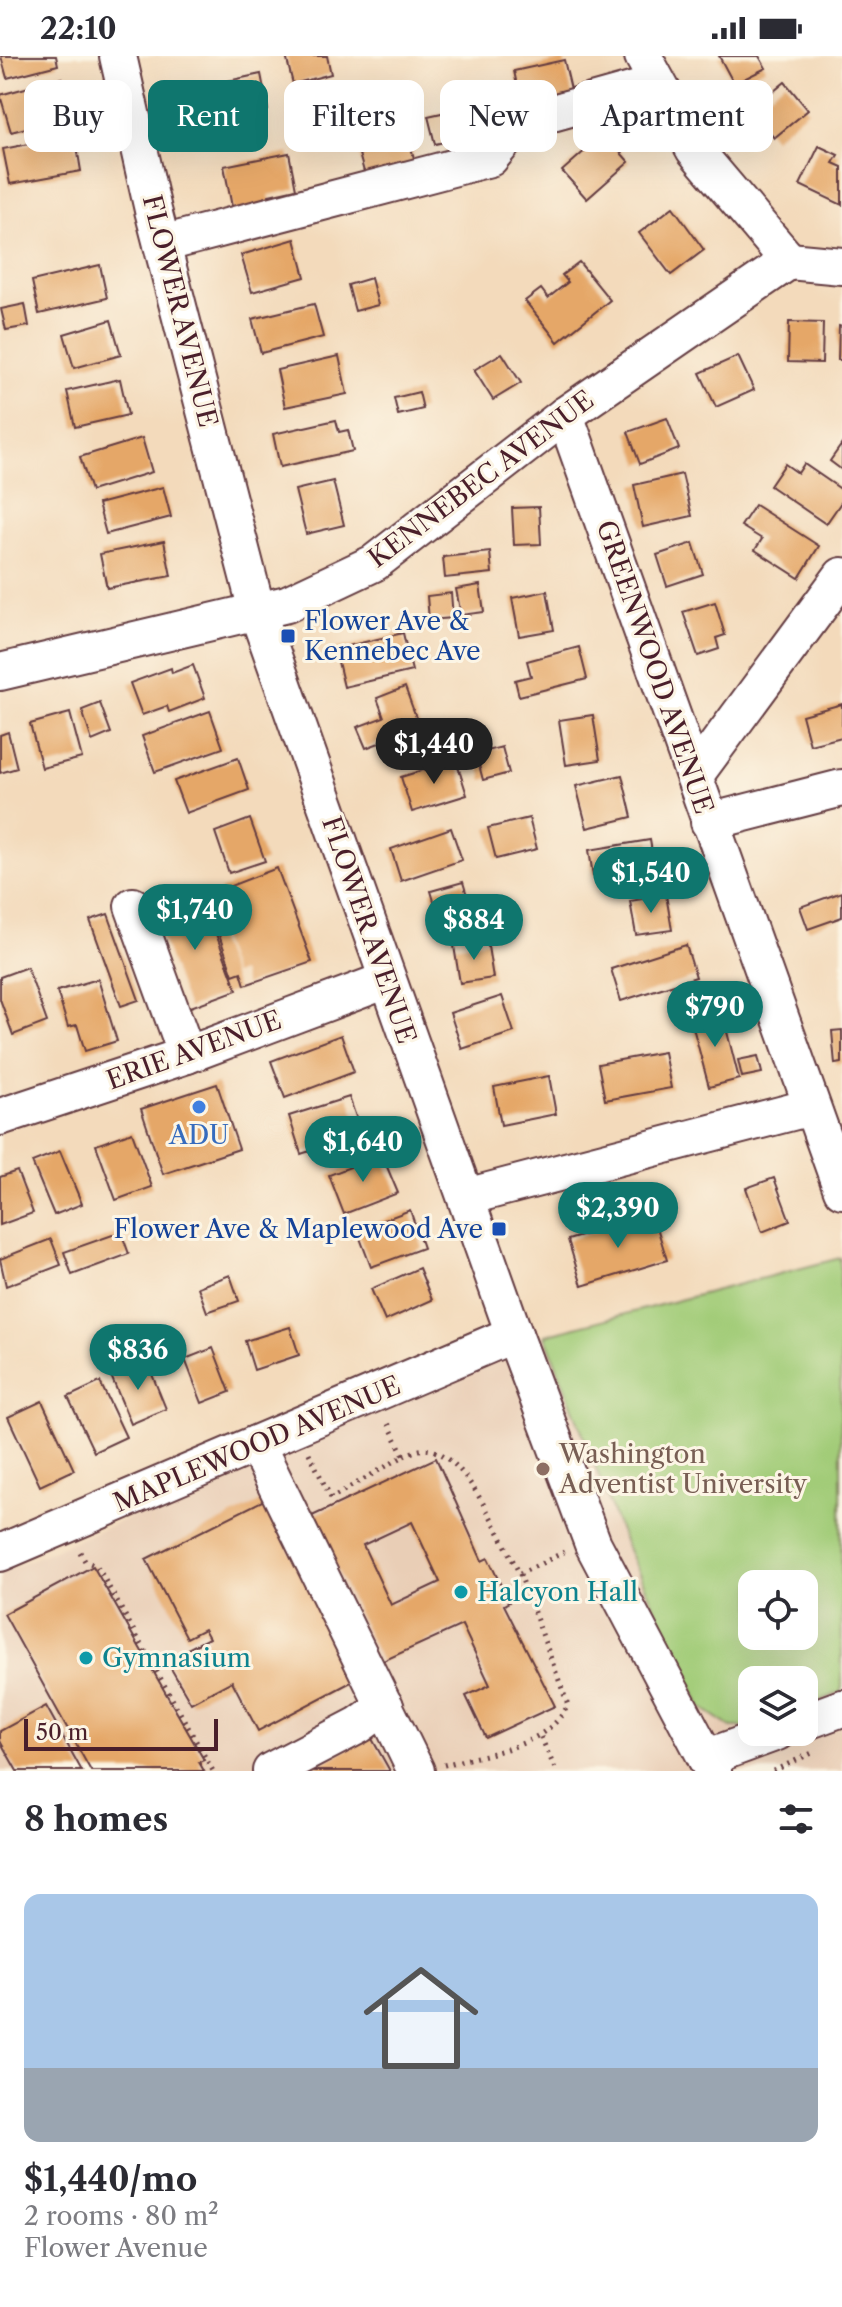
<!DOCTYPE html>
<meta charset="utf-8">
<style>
:root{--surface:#fff;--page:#f2f2f3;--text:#2b2b33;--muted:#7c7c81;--line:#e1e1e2;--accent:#0f766e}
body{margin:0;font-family:"Libre Caslon Text",serif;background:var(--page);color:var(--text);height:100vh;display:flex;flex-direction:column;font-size:30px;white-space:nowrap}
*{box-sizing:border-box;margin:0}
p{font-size:26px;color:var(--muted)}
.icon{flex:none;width:44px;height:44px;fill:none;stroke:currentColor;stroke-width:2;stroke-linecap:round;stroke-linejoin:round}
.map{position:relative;height:1715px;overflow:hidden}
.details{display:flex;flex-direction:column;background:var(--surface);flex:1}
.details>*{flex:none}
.hud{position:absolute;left:24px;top:24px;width:794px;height:72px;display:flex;gap:16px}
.tools{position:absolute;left:738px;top:1514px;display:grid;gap:16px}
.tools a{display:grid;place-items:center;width:80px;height:80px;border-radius:16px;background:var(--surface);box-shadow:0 8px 32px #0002;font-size:40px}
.scale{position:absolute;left:24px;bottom:20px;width:194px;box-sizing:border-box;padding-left:8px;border:4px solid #4a1f2b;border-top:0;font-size:22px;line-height:28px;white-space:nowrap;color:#4a1f2b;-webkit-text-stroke:6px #fcf5e5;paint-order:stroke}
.price{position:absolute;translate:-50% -68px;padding:0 18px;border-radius:28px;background:var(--accent);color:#fff;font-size:26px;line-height:52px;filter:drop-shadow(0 2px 4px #0008)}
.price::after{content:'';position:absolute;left:50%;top:48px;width:24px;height:18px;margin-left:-12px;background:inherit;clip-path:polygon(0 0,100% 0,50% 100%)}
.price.selected{background:#222;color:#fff}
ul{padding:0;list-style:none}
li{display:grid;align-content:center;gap:16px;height:424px;padding:0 24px}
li+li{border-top:2px solid var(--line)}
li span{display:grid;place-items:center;height:248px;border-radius:16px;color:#555}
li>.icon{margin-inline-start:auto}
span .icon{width:144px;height:144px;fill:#fffc;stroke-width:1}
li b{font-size:34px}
h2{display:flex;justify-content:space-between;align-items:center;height:96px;padding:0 24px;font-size:34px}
.tag{padding:0 28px;border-radius:16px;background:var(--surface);box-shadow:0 8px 32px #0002;font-size:28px;line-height:72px}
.tag.selected{background:var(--accent);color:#fff}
.status{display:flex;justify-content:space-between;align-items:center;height:56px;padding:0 40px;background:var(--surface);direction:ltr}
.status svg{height:22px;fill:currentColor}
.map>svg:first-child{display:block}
</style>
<div class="status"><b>22:10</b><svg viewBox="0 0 49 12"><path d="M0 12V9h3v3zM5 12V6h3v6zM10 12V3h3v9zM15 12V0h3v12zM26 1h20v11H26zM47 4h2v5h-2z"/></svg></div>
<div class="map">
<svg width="842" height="1715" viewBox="0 0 842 1715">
<rect width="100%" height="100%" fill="#fcf5e5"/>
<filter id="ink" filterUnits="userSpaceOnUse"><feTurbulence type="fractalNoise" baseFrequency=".0125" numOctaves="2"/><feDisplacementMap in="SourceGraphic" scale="16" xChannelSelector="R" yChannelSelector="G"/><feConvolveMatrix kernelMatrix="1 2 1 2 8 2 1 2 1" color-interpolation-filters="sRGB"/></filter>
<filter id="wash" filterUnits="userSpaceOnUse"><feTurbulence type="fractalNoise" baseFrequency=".006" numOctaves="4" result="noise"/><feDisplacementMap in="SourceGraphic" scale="32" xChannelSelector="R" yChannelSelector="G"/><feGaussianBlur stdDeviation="1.8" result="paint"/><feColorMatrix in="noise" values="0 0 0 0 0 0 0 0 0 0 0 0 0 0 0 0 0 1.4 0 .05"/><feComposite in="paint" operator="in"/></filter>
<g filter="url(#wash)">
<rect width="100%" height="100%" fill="#f3dabb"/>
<path fill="#e9ceb6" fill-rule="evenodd" d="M 840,1202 L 842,1715 L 0,1715 L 0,1517 L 486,1309 L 545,1279 ZM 752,1528 L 804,1528 L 804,1580 L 752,1580 ZM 752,1624 L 804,1624 L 804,1676 L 752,1676 Z"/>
<path fill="#a2cc78" stroke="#767652" stroke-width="2" fill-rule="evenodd" d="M 840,1202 L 842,1636 L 804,1651 L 804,1624 L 752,1624 L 752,1671 L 731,1671 L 701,1651 L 623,1483 L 545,1279 ZM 752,1528 L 804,1528 L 804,1580 L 752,1580 Z"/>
<g id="blocks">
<g fill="#e5a767" fill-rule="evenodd">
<polygon points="1,0 56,0 58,9 7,22"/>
<polygon points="286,0 327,0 331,18 293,28"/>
<polygon points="719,0 759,0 766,12 734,28"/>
<polygon points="564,4 573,42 522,53 514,15"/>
<polygon points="261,18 268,54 212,66 204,30"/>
<polygon points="62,22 71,60 11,76 0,39"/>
<polygon points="785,26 808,54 774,82 751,54"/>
<polygon points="473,50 480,78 435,88 428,60"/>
<polygon points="604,78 629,106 587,143 562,115"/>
<polygon points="75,79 81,115 10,128 3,93"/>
<polygon points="409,84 418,117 368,130 359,98"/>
<polygon points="819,90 838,99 833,107 842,111 842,149 800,129"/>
<polygon points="289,97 296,133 269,139 271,148 233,156 224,110"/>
<polygon points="673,151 704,194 671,219 639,177"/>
<polygon points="295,183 305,221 252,236 241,199"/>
<polygon points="579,206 610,244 558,286 525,245 541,233 548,242 568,226 562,219"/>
<polygon points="100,209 107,242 39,258 32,225"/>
<polygon points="371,222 378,249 355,255 348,229"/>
<polygon points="25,248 29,270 6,274 1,253"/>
<polygon points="314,248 323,281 261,297 252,263"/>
<polygon points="111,264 121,299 74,312 64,278"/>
<polygon points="789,266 823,267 822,307 788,306"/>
<polygon points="839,270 842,271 842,304 838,304"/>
<polygon points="502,297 521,327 493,344 474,314"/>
<polygon points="339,300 347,338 285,351 277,314"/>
<polygon points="738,300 754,334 716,351 700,317"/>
<polygon points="120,323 128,359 75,371 67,335"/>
<polygon points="419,336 423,353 398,359 394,342"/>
<polygon points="667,362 679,393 640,408 628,376"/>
<polygon points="336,364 339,376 348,374 353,395 280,411 273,378"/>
<polygon points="142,382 152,416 91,435 80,401"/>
<polygon points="842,388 842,414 830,405"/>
<polygon points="785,408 798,417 804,408 842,434 842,445 826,468 770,430"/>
<polygon points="682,418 692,460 643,471 634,429"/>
<polygon points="333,425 344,469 306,478 295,434"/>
<polygon points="163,431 171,461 106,478 98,448"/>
<polygon points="755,449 819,490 799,522 755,494 762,483 741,470"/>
<polygon points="539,451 541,488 514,489 512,452"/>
<polygon points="164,485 171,520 107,532 100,498"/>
<polygon points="693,487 703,518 667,530 657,499"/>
<polygon points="490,496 492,517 445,522 443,501"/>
<polygon points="480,529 484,556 461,559 456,533"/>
<polygon points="547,535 554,574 519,580 512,542"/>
<polygon points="451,537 453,562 429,564 427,540"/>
<polygon points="715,546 725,579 716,582 719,593 698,600 683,556"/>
<polygon points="403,577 412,615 344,631 335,593"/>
<polygon points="579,591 587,623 519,640 515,624 531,620 527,605"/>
<polygon points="193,609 205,642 169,656 167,650 142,659 130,627 171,612 172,617"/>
<polygon points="405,631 425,686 393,698 387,684 366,692 357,671 384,661 377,642"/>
<polygon points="100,647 111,677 92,685 82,654"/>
<polygon points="842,648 842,681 810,689 802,659"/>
<polygon points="210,655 223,692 155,716 142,680"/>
<polygon points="70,657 82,702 42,712 30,668"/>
<polygon points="593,659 600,704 566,709 559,664"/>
<polygon points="8,676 17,712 0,717 0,679"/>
<polygon points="502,691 509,717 483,724 476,698"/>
<polygon points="238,702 249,734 186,757 174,725"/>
<polygon points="456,704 467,739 412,756 401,721"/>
<polygon points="622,719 632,761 587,772 576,730"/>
<polygon points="529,762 537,793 496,803 488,772"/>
<polygon points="250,763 265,805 229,817 215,776"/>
<polygon points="451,772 462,804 401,825 391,793"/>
<polygon points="650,784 656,820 610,828 608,818 593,820 589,794"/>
<polygon points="277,812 312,906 245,929 241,916 233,919 218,876 234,870 220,834"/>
<polygon points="463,826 474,863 442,872 431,835"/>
<polygon points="842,836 842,861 808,873 800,851"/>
<polygon points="666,839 672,874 636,879 630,845"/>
<polygon points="202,841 237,934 188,952 153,859"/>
<polygon points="108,858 139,944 121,950 90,864"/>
<polygon points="487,884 493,922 460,927 454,890"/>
<polygon points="686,889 696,921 621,945 611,913"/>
<polygon points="27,911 47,966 13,979 0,943 0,921"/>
<polygon points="98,923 117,985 85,995 77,969 68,971 57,935"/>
<polygon points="502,940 514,976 462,993 450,957"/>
<polygon points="722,956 739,1023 709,1031 691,964"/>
<polygon points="842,974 842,1007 835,1008 832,975"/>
<polygon points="341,979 354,1016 285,1042 271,1005"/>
<polygon points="664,996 671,1032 605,1044 598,1008"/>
<polygon points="758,1000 762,1017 742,1021 738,1004"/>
<polygon points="549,1020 556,1058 501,1069 494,1031"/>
<polygon points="217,1028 239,1093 163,1118 141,1053"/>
<polygon points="349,1041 362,1078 301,1098 289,1060"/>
<polygon points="132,1076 152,1131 116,1144 96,1089"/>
<polygon points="60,1095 82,1148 54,1159 32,1106"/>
<polygon points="382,1099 398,1137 344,1158 329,1119"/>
<polygon points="17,1115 33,1157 0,1169 0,1121"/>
<polygon points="774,1122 790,1165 762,1176 746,1132"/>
<polygon points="410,1154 423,1192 371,1211 357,1174"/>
<polygon points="653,1158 667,1204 582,1230 568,1184"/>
<polygon points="121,1176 129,1198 72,1219 64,1196"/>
<polygon points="51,1183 61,1209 6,1230 0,1203"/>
<polygon points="419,1212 432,1244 385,1265 371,1233"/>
<polygon points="230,1219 239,1245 207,1256 198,1231"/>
<polygon points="290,1271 299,1299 254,1314 245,1285"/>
<polygon points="213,1292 230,1336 202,1347 185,1303"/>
<polygon points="147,1306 166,1353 131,1368 109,1315 125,1308 128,1314"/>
<polygon points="100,1326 126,1381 94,1396 68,1341"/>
<polygon points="42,1345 74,1414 40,1430 8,1361"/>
<path d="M 436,1402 L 482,1505 L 488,1502 L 509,1546 L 504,1549 L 555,1650 L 486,1682 L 466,1640 L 490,1629 L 462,1569 L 381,1606 L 312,1460 ZM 412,1466 L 440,1526 L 391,1549 L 363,1489 Z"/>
<polygon points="264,1444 355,1624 258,1675 232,1625 191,1647 166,1604 209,1582 204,1573 187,1582 146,1503"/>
<polygon points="93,1510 204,1704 199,1706 204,1715 91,1715 4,1558"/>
<polygon points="46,1650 82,1715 17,1715 0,1685 0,1675"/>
<polygon points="371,1681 390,1715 308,1715"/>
</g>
</g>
</g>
<g filter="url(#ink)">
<use href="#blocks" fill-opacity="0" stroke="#633b41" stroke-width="2"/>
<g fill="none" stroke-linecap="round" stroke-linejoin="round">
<g stroke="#633b41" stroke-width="40">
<g id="minor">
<polyline points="118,0 153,154 257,555 514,1278 593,1488 713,1715"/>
<polyline points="643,0 694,93 789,205"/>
<polyline points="162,188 490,102 520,66 656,28"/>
<polyline points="565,359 842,1134"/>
<polyline points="0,616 287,548 374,507 565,359 789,205 842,210"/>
<polyline points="695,719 842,520"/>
<polyline points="709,766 842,732"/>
<polyline points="133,850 187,999"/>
<polyline points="0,1061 187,999 387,924"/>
<polyline points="466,1141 811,1051"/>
<polyline points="256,1388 416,1715"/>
<polyline points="0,1497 514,1278"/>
<polyline points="804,1666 842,1652"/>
<polyline points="706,1702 777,1676"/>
<polyline points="271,1715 359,1669 385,1650"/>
</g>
</g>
<g stroke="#633b41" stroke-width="5" stroke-dasharray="2 6" stroke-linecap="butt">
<polyline points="309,1397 331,1442 404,1400 387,1365"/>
<path d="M 404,1400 C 414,1395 423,1391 434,1395 C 470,1406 502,1486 520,1518 L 564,1496"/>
<polyline points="80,1496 85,1505 97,1510 213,1715"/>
<polyline points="541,1681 556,1715"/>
<path d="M 444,1709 C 487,1697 546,1692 568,1649 L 520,1518"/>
<polyline points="773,1715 812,1697"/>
</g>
<use href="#minor" stroke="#fff" stroke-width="36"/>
</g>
</g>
<g fill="#1a4fb4" stroke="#fcf5e5" stroke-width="3">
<rect x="280" y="572" width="16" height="16" rx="4"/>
<rect x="491" y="1165" width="16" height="16" rx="4"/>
</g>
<circle fill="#3f7fe0" stroke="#fcf5e5" stroke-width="3" cx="199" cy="1051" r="8"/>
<circle fill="#8d6e63" stroke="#fcf5e5" stroke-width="3" cx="543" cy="1413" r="8"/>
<g fill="#0f9aa8" stroke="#fcf5e5" stroke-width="3">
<circle cx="461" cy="1536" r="8"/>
<circle cx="86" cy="1602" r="8"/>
</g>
<g text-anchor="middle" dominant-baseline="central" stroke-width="6" stroke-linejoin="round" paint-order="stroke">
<g font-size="26" fill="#4a1f2b" stroke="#fcf5e5">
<text transform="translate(180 255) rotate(76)">FLOWER AVENUE</text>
<text transform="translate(481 423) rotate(-37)">KENNEBEC AVENUE</text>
<text transform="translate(655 611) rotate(71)">GREENWOOD AVENUE</text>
<text transform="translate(369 874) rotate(71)">FLOWER AVENUE</text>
<text transform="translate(194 994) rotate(-20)">ERIE AVENUE</text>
<text transform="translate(257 1388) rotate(-23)">MAPLEWOOD AVENUE</text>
</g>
<g font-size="26" fill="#164399" stroke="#fcf5e5" text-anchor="start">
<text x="304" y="565">Flower Ave &amp;<tspan x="304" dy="30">Kennebec Ave</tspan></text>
<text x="483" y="1173" text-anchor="end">Flower Ave &amp; Maplewood Ave</text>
</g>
<g font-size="26" fill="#366cbe" stroke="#fcf5e5">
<text x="199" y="1079">ADU</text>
</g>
<g font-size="26" fill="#785e54" stroke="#fcf5e5" text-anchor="start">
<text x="559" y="1398">Washington<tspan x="559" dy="30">Adventist University</tspan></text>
</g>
<g font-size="26" fill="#0d838f" stroke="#fcf5e5" text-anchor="start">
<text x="477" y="1536">Halcyon Hall</text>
<text x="102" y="1602">Gymnasium</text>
</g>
</g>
</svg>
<div class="tools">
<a><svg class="icon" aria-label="locate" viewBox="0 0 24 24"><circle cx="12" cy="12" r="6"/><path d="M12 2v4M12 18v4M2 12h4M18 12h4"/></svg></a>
<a><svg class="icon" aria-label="layers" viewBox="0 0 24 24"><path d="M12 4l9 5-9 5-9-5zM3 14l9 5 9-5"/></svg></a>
</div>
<div class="scale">50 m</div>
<b class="price selected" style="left:434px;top:730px">$1,440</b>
<b class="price" style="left:651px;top:859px">$1,540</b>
<b class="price" style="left:195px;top:896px">$1,740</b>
<b class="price" style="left:474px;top:906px">$884</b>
<b class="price" style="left:715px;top:993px">$790</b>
<b class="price" style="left:363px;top:1128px">$1,640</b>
<b class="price" style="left:618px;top:1194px">$2,390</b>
<b class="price" style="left:138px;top:1336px">$836</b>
<div class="hud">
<a class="tag">Buy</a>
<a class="tag selected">Rent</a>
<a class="tag">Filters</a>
<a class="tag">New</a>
<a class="tag">Apartment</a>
</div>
</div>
<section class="details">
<h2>8 homes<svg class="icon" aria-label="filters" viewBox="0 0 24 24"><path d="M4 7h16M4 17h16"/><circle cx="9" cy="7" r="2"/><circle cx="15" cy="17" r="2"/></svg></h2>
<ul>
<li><span style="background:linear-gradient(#a9c7e8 70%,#9aa5b1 0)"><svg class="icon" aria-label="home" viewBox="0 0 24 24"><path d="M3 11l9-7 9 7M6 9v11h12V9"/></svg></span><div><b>$1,440/mo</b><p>2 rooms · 80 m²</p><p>Flower Avenue</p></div></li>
</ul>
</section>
